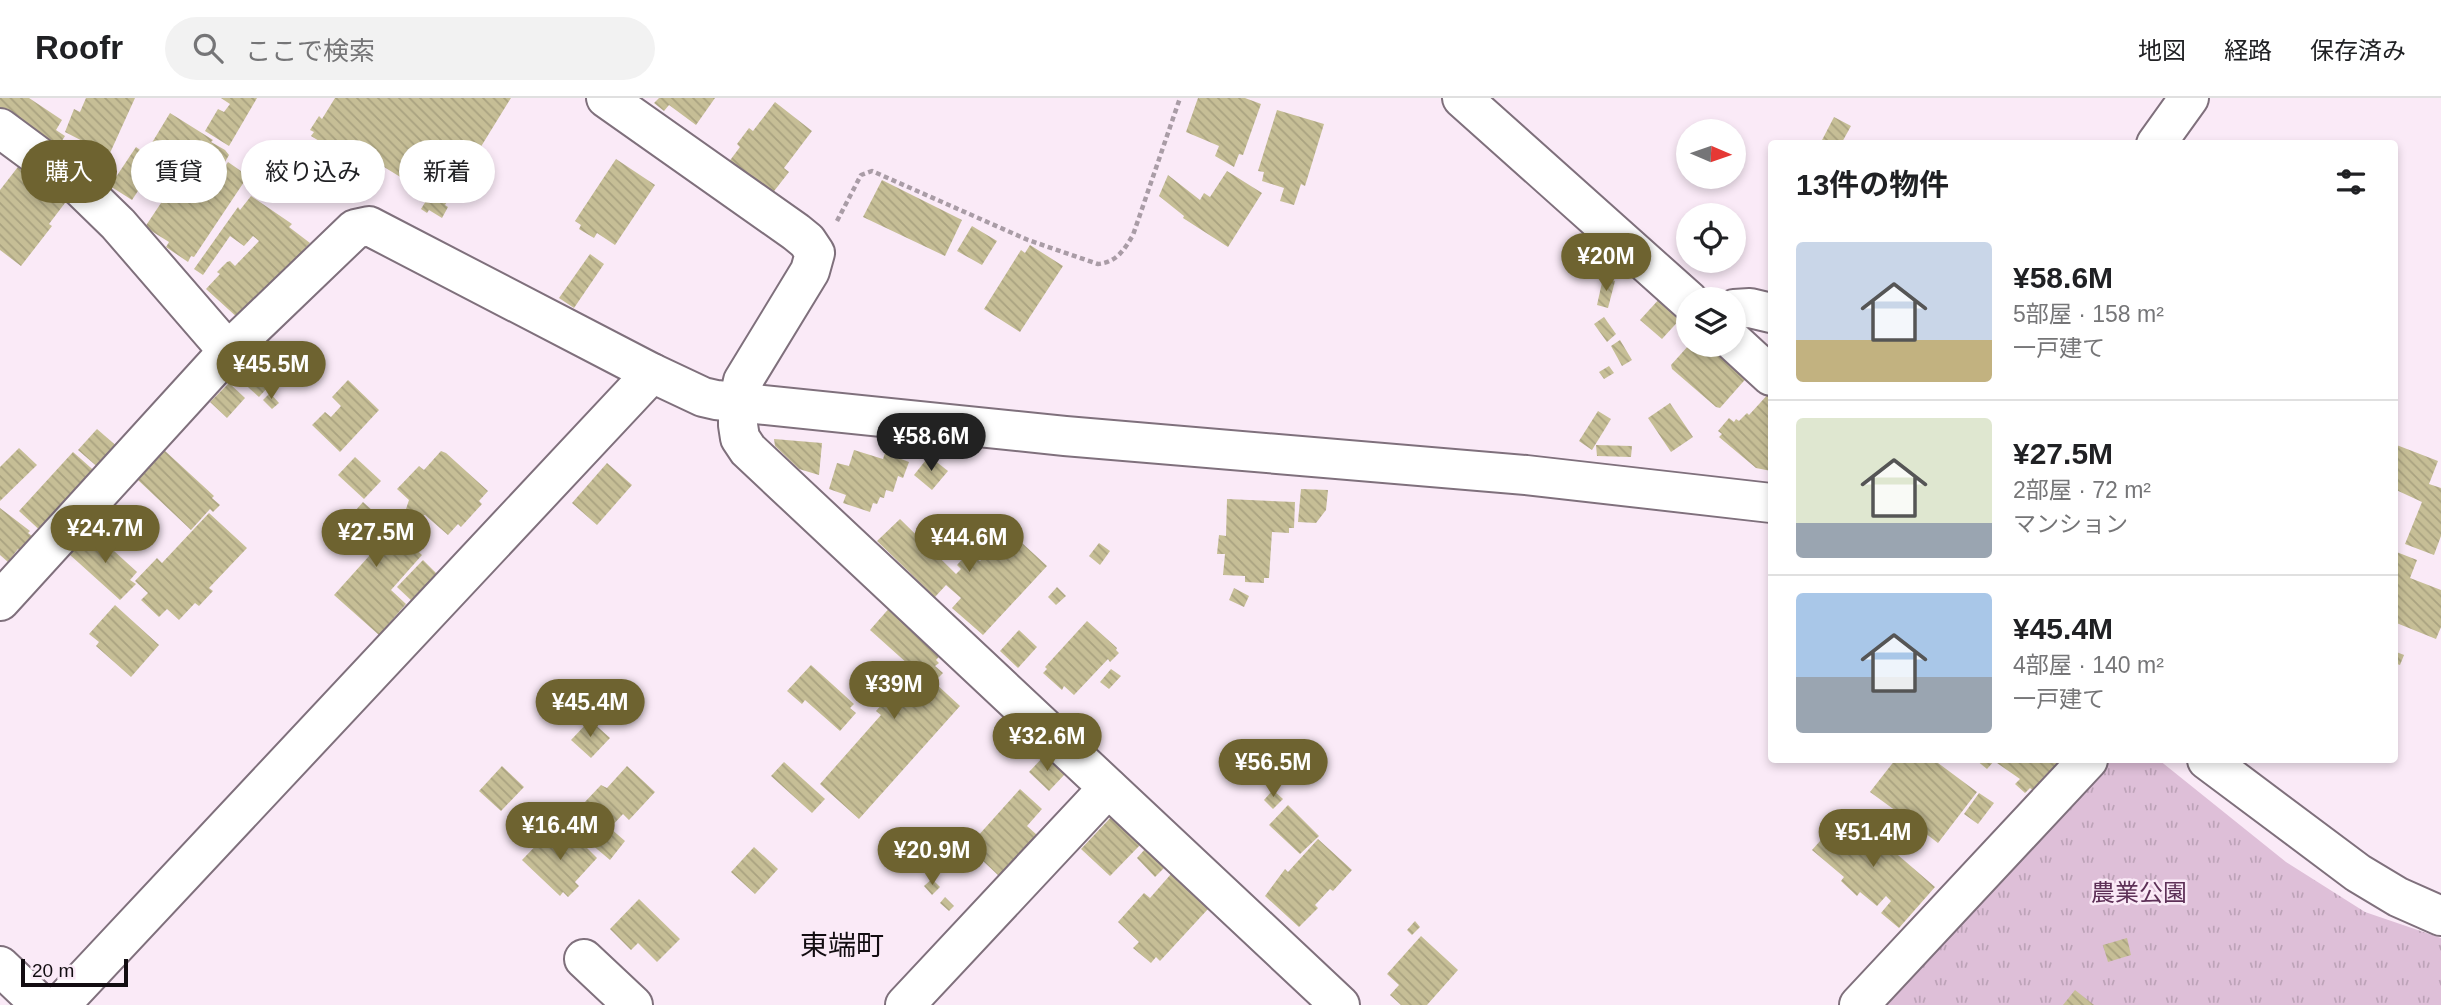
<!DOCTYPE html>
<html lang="ja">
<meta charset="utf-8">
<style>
:root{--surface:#fff;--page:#f2f2f2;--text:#202124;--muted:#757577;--line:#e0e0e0;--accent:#6e6330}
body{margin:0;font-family:Helvetica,"Noto Sans JP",sans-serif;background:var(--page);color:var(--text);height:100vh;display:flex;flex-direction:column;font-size:26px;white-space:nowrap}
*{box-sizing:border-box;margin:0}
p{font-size:23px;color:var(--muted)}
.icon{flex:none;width:38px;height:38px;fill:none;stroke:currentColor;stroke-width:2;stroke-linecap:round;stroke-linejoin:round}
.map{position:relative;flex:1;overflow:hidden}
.side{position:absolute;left:1768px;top:42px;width:630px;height:623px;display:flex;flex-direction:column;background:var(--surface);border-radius:7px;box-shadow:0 4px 10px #0003}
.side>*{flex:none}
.hud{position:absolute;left:21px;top:42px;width:665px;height:63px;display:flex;gap:14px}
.needle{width:46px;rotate:92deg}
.fabs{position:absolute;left:1676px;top:21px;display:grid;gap:14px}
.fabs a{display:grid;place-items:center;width:70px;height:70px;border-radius:50%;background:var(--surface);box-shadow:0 4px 10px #0003;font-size:35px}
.scale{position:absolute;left:21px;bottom:18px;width:107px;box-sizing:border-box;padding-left:7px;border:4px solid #120d11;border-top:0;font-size:19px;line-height:24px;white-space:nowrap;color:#120d11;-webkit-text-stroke:5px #faeaf7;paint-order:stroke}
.price{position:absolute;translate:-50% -60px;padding:0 16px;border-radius:24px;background:var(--accent);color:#fff;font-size:23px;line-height:46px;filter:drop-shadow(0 2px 4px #0008)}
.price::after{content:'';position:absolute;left:50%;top:42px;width:21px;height:16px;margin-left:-10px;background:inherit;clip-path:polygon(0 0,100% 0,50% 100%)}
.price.on{background:#222;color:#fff}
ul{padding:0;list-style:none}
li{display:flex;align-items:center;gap:21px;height:175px;padding:0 28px}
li+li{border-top:2px solid var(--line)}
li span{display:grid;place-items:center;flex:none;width:196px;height:140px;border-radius:7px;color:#555}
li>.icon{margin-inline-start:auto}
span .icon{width:84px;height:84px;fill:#fffc;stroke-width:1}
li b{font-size:30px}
h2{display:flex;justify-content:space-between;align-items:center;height:84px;padding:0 28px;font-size:30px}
.tag{padding:0 24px;border-radius:32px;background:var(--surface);box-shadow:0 4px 10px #0003;font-size:24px;line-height:63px}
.tag.on{background:var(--accent);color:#fff}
header{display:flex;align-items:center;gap:42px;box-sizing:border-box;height:98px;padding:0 35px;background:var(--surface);border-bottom:2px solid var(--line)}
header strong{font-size:33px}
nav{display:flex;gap:38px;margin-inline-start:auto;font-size:24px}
.search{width:490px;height:63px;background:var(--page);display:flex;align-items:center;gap:18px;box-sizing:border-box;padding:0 24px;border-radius:38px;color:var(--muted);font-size:26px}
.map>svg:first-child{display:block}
</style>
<header>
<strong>Roofr</strong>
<div class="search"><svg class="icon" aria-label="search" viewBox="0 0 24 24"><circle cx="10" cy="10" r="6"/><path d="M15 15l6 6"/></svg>ここで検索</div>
<nav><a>地図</a><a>経路</a><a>保存済み</a></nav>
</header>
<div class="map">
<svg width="2441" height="907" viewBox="0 0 2441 907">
<defs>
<pattern id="grass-tufts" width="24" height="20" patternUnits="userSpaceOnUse" patternTransform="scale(1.75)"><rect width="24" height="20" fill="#debfd8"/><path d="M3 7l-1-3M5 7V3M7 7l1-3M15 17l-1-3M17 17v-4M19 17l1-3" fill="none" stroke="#bda3b8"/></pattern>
<pattern id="building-back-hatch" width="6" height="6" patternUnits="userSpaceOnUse" patternTransform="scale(1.75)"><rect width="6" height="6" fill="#c6be96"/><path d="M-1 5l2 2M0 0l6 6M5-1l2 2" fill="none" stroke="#a9a280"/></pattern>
</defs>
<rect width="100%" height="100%" fill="#faeaf7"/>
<polygon fill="url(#grass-tufts)" points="2108,662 2159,662 2286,764 2365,814 2441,840 2441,907 1879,907"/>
<g fill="url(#building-back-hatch)">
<polygon points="0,0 29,0 62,22 56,32 65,38 58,49 0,9"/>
<polygon points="86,0 135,0 110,55 96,77 86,70 98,51 65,34 74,11 80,14"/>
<polygon points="221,0 257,0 229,48 205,33 218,11 224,14 230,6"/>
<polygon points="335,0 511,0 445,107 448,109 442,120 429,112 427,115 421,111 429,98 436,101 363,56 357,66 311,38 314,34 310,32 319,18 322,21"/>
<polygon points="659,0 715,0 696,27 669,7 664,13 654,5"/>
<polygon points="1198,0 1245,0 1261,6 1243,57 1239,56 1234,69 1215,58 1219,48 1186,34"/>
<polygon points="775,4 812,33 784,70 789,74 771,97 728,65 740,49 737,46 749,30 753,33"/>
<polygon points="1277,12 1324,26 1305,88 1301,86 1294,107 1280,103 1284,90 1262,83 1264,74 1258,73"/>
<polygon points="170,15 213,42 211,44 225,52 229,57 221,71 197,58 191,69 178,62 176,65 150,48"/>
<polygon points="1834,19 1851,28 1841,46 1820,46"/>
<polygon points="136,49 157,64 132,102 110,88"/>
<polygon points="616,61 655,87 615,147 597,135 594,140 579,131 581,127 575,123"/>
<polygon points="228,64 248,78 194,159 191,158 188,164 166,149 169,144 145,129 165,99 170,102 193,70 215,84"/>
<polygon points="21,65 68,101 49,126 52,128 21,168 0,152 0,92"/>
<polygon points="1227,73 1262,95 1228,149 1183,120 1184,118 1159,98 1168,77 1200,102 1204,95 1210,99"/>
<polygon points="882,82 962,122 945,158 863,119"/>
<polygon points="251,98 292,126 289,129 310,145 239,221 206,191 220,176 217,174 227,164 230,163 235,168 259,143 253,138 244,148 230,138 203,177 194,171 238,109 240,112"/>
<polygon points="972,128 997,143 982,167 957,153"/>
<polygon points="1030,147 1063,168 1020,234 984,211 1021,152 1025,155"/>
<polygon points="590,156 604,166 574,210 559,200"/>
<polygon points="1603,180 1615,183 1608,210 1597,207"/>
<polygon points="1661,199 1683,218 1662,241 1640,222"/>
<polygon points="1604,219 1616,236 1607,244 1594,226"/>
<polygon points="1620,242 1632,262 1622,268 1611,248"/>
<polygon points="1689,247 1717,247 1750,276 1720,310 1716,309 1672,271 1671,267"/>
<polygon points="257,260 277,279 259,299 238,280"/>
<polygon points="1609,268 1614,275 1604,281 1599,274"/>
<polygon points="348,282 379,312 340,354 312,327 325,314 331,319 341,308 332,299"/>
<polygon points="229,285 245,300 227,320 210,304"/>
<polygon points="1771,293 1771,373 1756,370 1719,339 1722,336 1718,333 1729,320 1734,324 1736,321 1739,323 1747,315 1749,317"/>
<polygon points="270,295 279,305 272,311 263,302"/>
<polygon points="1670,305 1693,339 1671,354 1648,320"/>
<polygon points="1598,313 1611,321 1592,352 1579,343"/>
<polygon points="97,331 120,351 101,372 78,352"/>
<polygon points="774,341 822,345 819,377 799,371 775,348"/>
<polygon points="2394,346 2438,363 2429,386 2441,390 2441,438 2434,457 2405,446 2422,404 2394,391"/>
<polygon points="1596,347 1632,348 1631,359 1597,358"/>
<polygon points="19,350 37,367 0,403 0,369"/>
<polygon points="164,352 214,398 212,400 220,407 213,414 210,411 191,432 138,382"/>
<polygon points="854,352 883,361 885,355 909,364 903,380 898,378 893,394 886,392 884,400 880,399 877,406 873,405 870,414 843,405 846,397 829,391 837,365 849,368"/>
<polygon points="441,353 446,355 488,393 479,403 482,406 461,429 458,426 448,437 425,417 416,420 406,411 409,402 397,391 419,368 424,372"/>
<polygon points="73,354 99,377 45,437 19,413"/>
<polygon points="929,358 948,373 932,392 914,377"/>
<polygon points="355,359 381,383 364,401 338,377"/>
<polygon points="607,365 632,387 597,427 572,405"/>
<polygon points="1301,391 1328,392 1326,412 1316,425 1298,424"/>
<polygon points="1227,401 1295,404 1294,430 1289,430 1289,435 1272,434 1269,480 1264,480 1264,485 1245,484 1245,478 1223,477 1225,456 1217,456 1219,437 1226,438"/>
<polygon points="363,404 422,457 391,492 406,506 379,537 334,497 370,457 340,430"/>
<polygon points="0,410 30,433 28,435 37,442 26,457 18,451 8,464 0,457"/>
<polygon points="209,415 247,450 209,490 213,493 199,508 195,505 179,522 167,511 159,519 141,502 148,495 135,483 157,460 162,465"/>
<polygon points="900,421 956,476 961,471 957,467 967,456 970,459 972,456 980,463 1008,432 1047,468 983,537 952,510 961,500 946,487 935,499 877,443"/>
<polygon points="91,432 137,474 130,482 136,486 120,502 69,456"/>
<polygon points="1099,445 1110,453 1100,467 1089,458"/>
<polygon points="2394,453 2417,462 2410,480 2441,492 2441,529 2436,541 2394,524"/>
<polygon points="423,462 439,478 414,505 397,489"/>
<polygon points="1057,489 1066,498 1056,507 1048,499"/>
<polygon points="1234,490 1249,498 1244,509 1229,502"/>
<polygon points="115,507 159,547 131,579 96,548 99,544 89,536"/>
<polygon points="892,507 943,554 936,562 939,565 935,568 943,575 934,584 960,608 859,721 820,686 881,617 876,613 893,594 898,598 918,575 870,532"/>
<polygon points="1087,523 1117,550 1116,552 1119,555 1110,564 1108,561 1074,597 1064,588 1062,592 1043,575 1047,571 1045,569"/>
<polygon points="1019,532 1037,549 1018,570 1000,553"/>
<polygon points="2394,553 2404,557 2400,567 2394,565"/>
<polygon points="811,567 854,606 850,610 856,615 840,633 805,602 802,606 787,593"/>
<polygon points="1111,571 1121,578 1109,591 1100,584"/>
<polygon points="590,622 610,640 591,660 571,642"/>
<polygon points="1045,657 1065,676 1049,693 1029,674"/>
<polygon points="1895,662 1934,662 1977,694 1938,745 1912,725 1902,738 1886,726 1896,713 1870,694"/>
<polygon points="1976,662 1995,662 1987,671"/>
<polygon points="1999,662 2063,662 2034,693 2030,690 2025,695 2015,686 2020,681 1997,665"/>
<polygon points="784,664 825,701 812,715 771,678"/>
<polygon points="502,668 524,689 501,713 479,693"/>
<polygon points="627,668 655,694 629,722 623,716 610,730 625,743 610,762 591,746 607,727 584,705 601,687 607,690"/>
<polygon points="1020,691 1042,711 1027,728 1037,737 999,778 968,749"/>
<polygon points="1273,692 1283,701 1273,711 1264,702"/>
<polygon points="1979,695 1994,705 1978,726 1964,716"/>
<polygon points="1288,707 1319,738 1300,756 1269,727"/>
<polygon points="1847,713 1935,789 1899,830 1881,815 1891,803 1886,798 1877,808 1860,794 1857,798 1841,783 1844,779 1812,752"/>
<polygon points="1113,717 1142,745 1110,778 1081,751"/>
<polygon points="567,730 597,760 575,784 579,788 568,799 563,794 560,798 522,762 547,736 554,743"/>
<polygon points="1318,741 1352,772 1333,793 1330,791 1315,807 1318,810 1299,829 1265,798 1285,771 1288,774"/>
<polygon points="754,749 778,771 755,796 731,774"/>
<polygon points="1146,750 1165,769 1155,779 1137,760"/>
<polygon points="1171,776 1208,811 1160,863 1156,859 1151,865 1133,850 1139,844 1118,824 1144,795 1150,800"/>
<polygon points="932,781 940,789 932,797 924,788"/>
<polygon points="945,799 954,808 949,813 940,805"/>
<polygon points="639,801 680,841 657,864 638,845 631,852 610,831"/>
<polygon points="1415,823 1420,829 1412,837 1407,832"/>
<polygon points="1421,838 1458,872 1427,907 1401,907 1390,897 1399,887 1387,876"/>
<polygon points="2127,840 2131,857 2108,864 2103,847"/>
<polygon points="2075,892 2094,907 2063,907"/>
</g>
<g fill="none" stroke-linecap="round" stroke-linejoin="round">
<g stroke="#7f707c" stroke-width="42">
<g id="minor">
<polyline points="606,0 796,134 807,143 815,155 810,173 743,283 738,305 738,327 740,340 748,352 1340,907"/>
<polyline points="1462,0 1689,203"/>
<polyline points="0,30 81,90 118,126 228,253"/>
<polyline points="2156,46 2189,0"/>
<polyline points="1734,211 1750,210 1771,215"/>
<polyline points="1734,244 1771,278"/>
<polyline points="0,503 228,253 355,131 369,128 652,275 703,299 716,302 1065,338 1526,377 1771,405"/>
<polyline points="2207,662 2358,775 2398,799 2441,818"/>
<polyline points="584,861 633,907"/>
<polyline points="0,868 41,907"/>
<polyline points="60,907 652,275"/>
<polyline points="905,907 1108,690"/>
<polyline points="1859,907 2088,662"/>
</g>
</g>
<path stroke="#a99ca6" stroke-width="4.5" stroke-dasharray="5 3.5" stroke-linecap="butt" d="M 837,123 L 861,77 L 872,73 L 1028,142 L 1098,166 C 1117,164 1124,152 1133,137 L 1180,0"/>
<use href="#minor" stroke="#fff" stroke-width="38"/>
</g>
<g text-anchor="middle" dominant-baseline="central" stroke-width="5" stroke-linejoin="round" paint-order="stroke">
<g font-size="24" fill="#5d3057" stroke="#faeaf7">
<text x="2139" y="794">農業公園</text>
</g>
<g font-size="28" fill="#120d11" stroke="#faeaf7">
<text x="842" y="847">東端町</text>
</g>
</g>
</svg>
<div class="fabs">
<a><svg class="needle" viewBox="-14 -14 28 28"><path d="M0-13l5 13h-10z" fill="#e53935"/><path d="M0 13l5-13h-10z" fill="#757577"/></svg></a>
<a><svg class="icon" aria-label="locate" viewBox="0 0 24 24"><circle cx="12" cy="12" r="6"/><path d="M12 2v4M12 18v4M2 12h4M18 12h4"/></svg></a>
<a><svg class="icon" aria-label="layers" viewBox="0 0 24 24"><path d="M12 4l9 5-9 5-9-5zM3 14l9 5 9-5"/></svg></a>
</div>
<div class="scale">20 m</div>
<b class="price" style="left:1606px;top:195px">¥20M</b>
<b class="price" style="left:271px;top:303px">¥45.5M</b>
<b class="price on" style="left:931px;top:375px">¥58.6M</b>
<b class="price" style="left:105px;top:467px">¥24.7M</b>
<b class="price" style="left:376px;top:471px">¥27.5M</b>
<b class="price" style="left:969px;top:476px">¥44.6M</b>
<b class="price" style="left:894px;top:623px">¥39M</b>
<b class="price" style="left:590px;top:641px">¥45.4M</b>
<b class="price" style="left:1047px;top:675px">¥32.6M</b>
<b class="price" style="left:1273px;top:701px">¥56.5M</b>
<b class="price" style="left:560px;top:764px">¥16.4M</b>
<b class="price" style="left:1873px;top:771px">¥51.4M</b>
<b class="price" style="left:932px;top:789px">¥20.9M</b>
<div class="hud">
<a class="tag on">購入</a>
<a class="tag">賃貸</a>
<a class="tag">絞り込み</a>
<a class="tag">新着</a>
</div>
<section class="side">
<h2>13件の物件<svg class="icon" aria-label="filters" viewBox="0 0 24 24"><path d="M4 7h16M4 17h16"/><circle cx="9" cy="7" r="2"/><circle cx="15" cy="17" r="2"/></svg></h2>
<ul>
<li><span style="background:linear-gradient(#c9d6e8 70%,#c2b280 0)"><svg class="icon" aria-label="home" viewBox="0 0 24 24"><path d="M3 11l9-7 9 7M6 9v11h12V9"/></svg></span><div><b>¥58.6M</b><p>5部屋 · 158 m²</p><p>一戸建て</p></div></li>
<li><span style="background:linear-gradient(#dfe7d0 75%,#9aa5b1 0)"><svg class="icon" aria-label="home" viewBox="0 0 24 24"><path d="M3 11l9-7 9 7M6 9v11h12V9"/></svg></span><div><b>¥27.5M</b><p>2部屋 · 72 m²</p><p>マンション</p></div></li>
<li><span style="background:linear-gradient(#a9c7e8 60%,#9aa5b1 0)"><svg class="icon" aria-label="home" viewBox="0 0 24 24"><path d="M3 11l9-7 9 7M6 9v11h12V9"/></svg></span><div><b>¥45.4M</b><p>4部屋 · 140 m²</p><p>一戸建て</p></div></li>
</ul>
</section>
</div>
